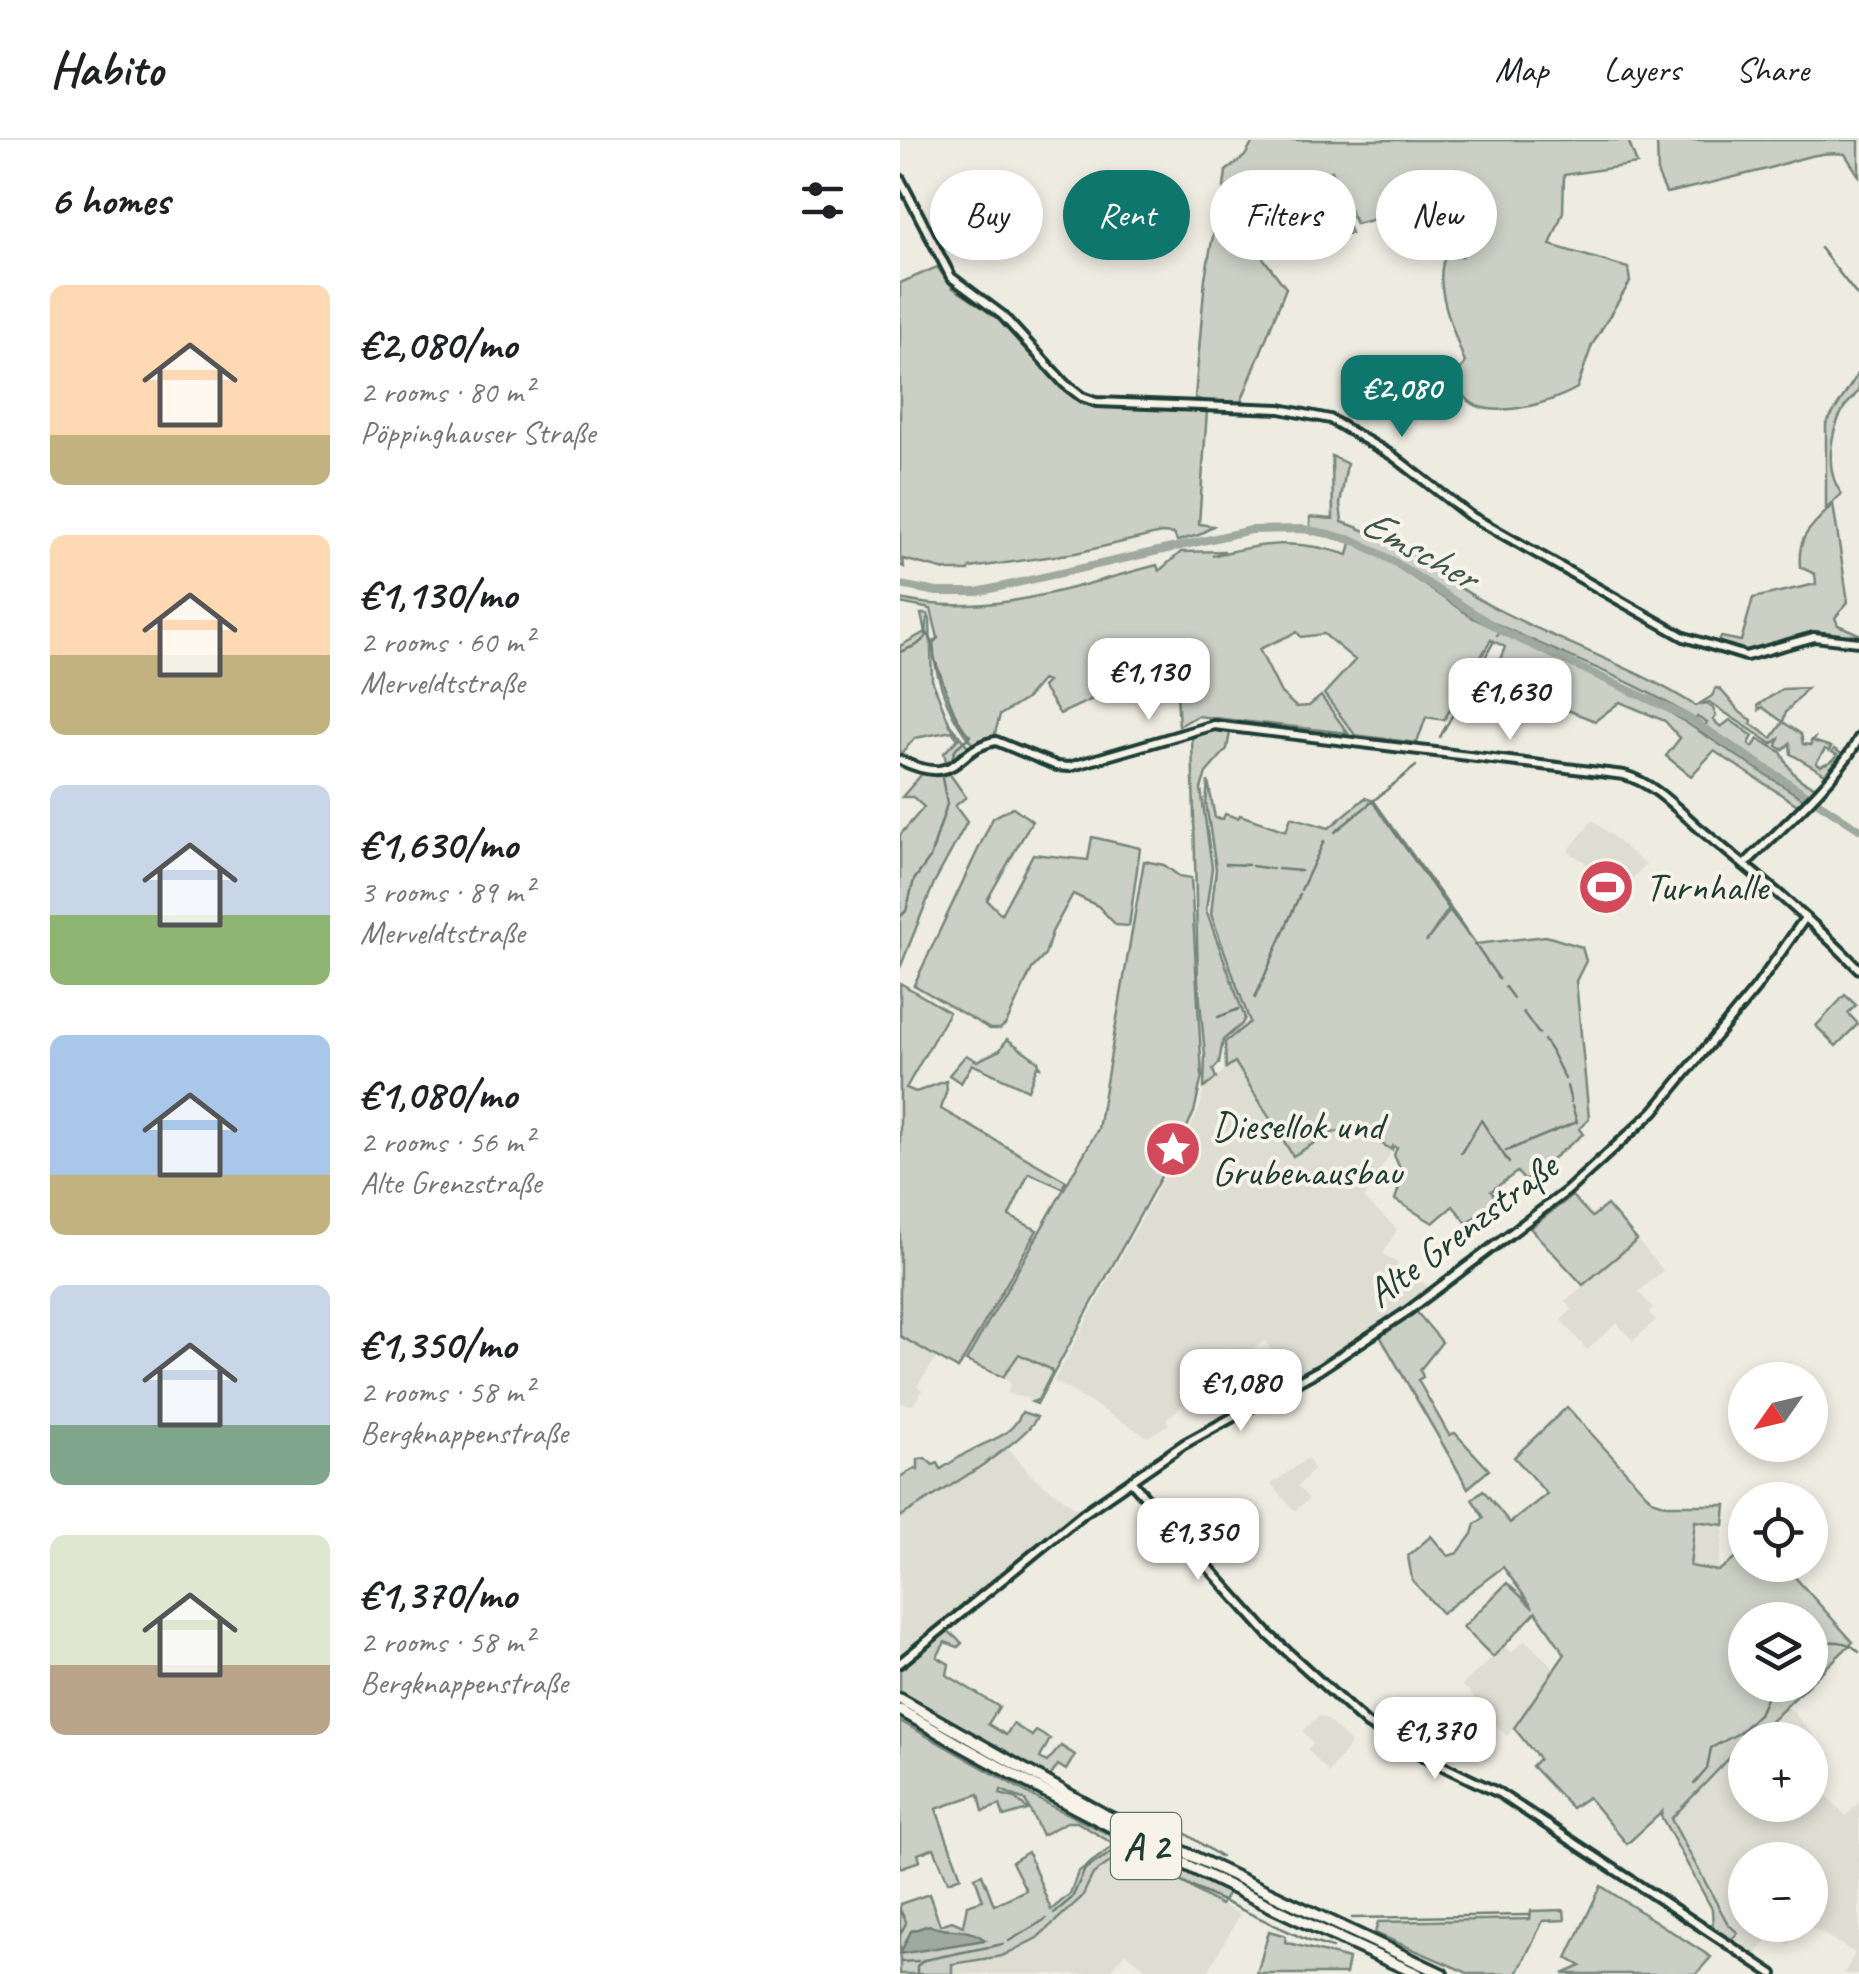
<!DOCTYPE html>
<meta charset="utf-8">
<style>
:root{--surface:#fff;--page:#f6f6f6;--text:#202124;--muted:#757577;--line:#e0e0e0;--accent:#0f766e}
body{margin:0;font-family:Caveat,sans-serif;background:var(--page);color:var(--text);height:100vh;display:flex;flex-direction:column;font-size:38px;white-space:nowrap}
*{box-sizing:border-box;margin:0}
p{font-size:32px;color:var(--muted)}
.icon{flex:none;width:55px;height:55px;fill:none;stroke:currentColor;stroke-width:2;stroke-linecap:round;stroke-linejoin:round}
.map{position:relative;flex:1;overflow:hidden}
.drawer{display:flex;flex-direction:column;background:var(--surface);width:900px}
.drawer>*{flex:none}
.hud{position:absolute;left:30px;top:30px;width:778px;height:90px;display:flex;gap:20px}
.needle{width:65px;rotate:236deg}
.controls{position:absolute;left:828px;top:1222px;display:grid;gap:20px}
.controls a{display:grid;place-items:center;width:100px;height:100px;border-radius:50%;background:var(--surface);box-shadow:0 5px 15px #0003;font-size:50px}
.price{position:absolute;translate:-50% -85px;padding:0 22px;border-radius:20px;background:#fff;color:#222;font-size:32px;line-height:65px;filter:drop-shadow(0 2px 5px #0008)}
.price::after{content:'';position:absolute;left:50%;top:60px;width:30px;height:22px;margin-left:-15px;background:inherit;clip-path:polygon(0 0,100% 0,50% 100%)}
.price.current{background:var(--accent);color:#fff}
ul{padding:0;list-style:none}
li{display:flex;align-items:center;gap:30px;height:250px;padding:0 50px}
li span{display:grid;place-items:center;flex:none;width:280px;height:200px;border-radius:15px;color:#555}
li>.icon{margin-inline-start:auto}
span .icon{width:120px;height:120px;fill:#fffc;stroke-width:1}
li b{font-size:42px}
h2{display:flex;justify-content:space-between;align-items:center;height:120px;padding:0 50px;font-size:42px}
.chip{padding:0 35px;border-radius:45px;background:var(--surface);box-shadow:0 5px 15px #0003;font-size:35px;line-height:90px}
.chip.current{background:var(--accent);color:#fff}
header{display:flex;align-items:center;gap:60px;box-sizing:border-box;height:140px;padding:0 50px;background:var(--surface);border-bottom:2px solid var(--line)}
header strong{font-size:48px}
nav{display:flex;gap:55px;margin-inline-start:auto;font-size:35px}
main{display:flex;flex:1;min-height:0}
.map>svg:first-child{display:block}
</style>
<header>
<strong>Habito</strong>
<nav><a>Map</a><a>Layers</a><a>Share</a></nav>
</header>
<main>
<section class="drawer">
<h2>6 homes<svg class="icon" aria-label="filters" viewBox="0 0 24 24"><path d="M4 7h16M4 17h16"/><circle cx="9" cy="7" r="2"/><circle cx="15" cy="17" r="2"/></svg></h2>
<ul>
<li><span style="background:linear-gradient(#ffd9b3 75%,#c2b280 0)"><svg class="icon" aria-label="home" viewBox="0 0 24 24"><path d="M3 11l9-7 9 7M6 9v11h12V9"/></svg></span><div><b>€2,080/mo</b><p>2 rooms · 80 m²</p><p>Pöppinghauser Straße</p></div></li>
<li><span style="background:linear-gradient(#ffd9b3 60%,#c2b280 0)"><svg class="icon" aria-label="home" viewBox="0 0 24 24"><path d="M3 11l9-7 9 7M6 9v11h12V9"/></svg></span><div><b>€1,130/mo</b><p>2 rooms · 60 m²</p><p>Merveldtstraße</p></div></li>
<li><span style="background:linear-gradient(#c9d6e8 65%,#8fb573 0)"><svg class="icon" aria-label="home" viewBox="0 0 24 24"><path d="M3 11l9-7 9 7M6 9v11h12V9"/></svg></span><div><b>€1,630/mo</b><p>3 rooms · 89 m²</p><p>Merveldtstraße</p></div></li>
<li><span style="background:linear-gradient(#a9c7e8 70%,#c2b280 0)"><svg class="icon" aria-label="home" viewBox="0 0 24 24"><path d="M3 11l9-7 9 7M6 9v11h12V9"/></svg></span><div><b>€1,080/mo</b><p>2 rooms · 56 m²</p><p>Alte Grenzstraße</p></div></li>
<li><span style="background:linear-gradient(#c9d6e8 70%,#7fa58c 0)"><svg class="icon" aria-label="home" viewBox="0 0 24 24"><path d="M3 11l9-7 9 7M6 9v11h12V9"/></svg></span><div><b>€1,350/mo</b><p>2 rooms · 58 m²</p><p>Bergknappenstraße</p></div></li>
<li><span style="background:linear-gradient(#dfe7d0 65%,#b9a48a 0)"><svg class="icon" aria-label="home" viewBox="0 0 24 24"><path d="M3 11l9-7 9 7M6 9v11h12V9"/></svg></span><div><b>€1,370/mo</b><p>2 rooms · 58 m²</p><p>Bergknappenstraße</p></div></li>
</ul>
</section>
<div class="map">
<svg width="959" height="1834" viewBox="0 0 959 1834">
<rect width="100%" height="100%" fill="#eeece1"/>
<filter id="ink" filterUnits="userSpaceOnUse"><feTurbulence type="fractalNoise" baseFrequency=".01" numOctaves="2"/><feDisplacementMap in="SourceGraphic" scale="20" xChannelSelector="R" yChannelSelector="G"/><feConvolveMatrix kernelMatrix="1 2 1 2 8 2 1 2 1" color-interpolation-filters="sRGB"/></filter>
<g filter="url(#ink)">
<g fill="#ddddd2">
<polygon points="693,680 746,725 706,765 685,753 698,731 668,711"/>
<polygon points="334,922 393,1016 429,994 454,987 492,1010 464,1059 497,1089 483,1114 498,1123 496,1127 527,1145 524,1152 530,1159 487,1190 480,1183 434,1220 399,1240 382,1213 376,1217 365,1201 347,1212 331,1207 316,1232 311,1229 297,1254 266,1279 269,1284 248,1297 154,1241 289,991 299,970 304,948"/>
<polygon points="737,1100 763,1130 739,1152 753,1168 749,1172 756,1180 733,1201 717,1183 687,1210 661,1180 672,1170 665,1161"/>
<polygon points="0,1196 37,1217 17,1246 22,1250 13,1265 0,1263"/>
<polygon points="119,1214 152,1232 137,1260 132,1262 127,1258 108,1254 110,1242 103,1237"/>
<polygon points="106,1305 132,1336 182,1372 4,1519 0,1517 0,1377 94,1317"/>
<polygon points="408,1318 414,1329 398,1346 409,1359 395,1371 371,1344"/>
<polygon points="795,1381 824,1385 818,1431 789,1426"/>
<polygon points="625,1500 655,1529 607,1596 592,1581 576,1572 577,1561 562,1545 605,1506 611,1513"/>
<polygon points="883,1565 887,1566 932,1615 910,1636 910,1600 851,1600"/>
<polygon points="419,1576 428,1580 451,1603 429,1633 407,1609 413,1603 403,1591"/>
<polygon points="839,1607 842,1610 845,1607 845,1665 910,1665 910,1639 946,1676 959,1662 959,1834 944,1834 955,1813 908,1785 910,1720 845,1720 845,1785 907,1785 904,1793 893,1789 890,1805 870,1796 852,1820 828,1804 835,1797 835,1787 828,1784 771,1679"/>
<polygon points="219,1715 238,1725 242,1719 275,1735 289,1748 340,1774 307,1834 252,1834 225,1812 208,1834 52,1834 51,1824 102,1816 137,1798 182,1757 193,1734"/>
</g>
<g fill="#cccfc4" stroke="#76867c" stroke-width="2.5">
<path d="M 354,0 L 728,0 L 737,24 L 664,35 L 663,72 L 650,105 L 728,128 L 730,142 L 692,205 L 677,248 C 654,262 583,285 564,255 C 561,250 560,238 559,231 L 565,223 C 555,193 531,142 546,116 L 562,116 L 551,98 L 559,93 L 556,85 L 533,97 L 524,94 L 512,69 L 456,84 L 432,31 L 364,60 L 380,82 L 354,106 L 386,148 L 341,262 L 308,262 L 295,258 L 305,138 L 317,74 L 321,72 L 326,31 L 345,16 Z"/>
<path d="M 757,0 L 959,0 L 959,36 L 945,14 C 914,10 888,24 859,31 C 829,38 797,47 766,53 L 758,35 Z"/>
<polygon points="429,39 451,93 413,108 391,54"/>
<polygon points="37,127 53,148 98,177 174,258 307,271 299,384 313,386 299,395 277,401 274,394 261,393 176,413 70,428 69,431 49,431 3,419 4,427 0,425 0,143"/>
<path d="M 959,232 C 959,238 959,244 959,249 C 957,255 948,262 944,268 C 930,291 924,332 942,354 L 926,369 L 926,284 Z"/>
<path d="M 432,316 L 447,324 L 440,364 L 442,382 C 497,399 539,438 589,465 C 657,501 731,525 796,566 L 812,556 L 816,548 L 820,549 L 841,573 L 852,580 L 851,584 L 872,598 L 883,582 L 862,567 L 859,570 L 858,565 L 882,549 L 907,548 L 886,572 L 883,582 L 901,594 L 903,604 L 911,605 L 911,601 L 914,599 L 913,601 L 931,607 L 929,611 L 925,609 L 916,623 L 921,626 C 925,622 933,624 937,615 L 932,612 L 934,609 L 942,614 L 925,634 L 891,614 L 890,603 L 883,610 L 877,606 L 879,599 L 872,604 L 809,562 L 799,565 L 805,563 L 813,568 L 816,576 L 813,580 L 821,587 L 830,580 L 853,596 L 849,604 L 853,607 L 858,599 L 881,612 C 888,626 895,642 915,646 L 909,655 L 805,586 L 807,583 L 797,577 L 795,580 C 733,538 659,515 593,482 C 544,458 504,420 454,399 L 460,406 L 493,424 L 573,478 L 765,569 L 905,660 L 899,666 L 814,611 L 791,636 L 766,616 L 780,598 L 765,581 L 720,562 L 695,581 L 670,571 L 653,569 L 624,551 L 596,542 L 597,527 L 605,507 L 591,500 L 544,580 L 526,577 L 517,603 L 455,595 L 424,554 L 455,520 L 424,494 L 401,497 L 397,492 L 359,509 L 381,553 L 396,567 L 409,566 L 421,556 L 448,593 L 297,576 L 279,586 L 274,505 L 239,517 L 247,534 L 160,574 L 142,547 L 147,542 L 142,540 L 126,559 L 100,575 L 94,597 L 75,607 C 49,578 37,542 32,504 L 38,498 L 31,469 L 0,463 L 0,459 C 87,479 173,447 257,425 L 259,431 L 281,412 L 325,411 L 312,416 C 362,403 397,398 448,415 L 452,398 L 410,388 L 410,377 L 433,379 Z"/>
<path d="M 933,364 L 948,462 L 935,478 L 938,485 L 959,494 L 959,499 L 915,493 L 848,514 L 816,505 L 821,497 L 841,501 L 853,458 L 916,444 L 915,434 L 900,427 C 897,393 913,387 933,364 Z"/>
<polygon points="21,474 28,474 30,480 32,540 50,585 71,610 47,625 44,613 58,599 52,591 15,598 0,615 0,506 25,492"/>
<polygon points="312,589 330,592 327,609 306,633 301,649 312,728 306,770 345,878 342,884 323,900 319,923 313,930 316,938 304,948 305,915 298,840 292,596"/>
<polygon points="49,633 66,657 55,666 67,682 34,743 0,828 0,695 24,667 13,657 2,657 22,634"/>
<polygon points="308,641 315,678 323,679 325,674 338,678 340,675 386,691 391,677 429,688 465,658 474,661 550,767 526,802 551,769 576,804 646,796 682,807 686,821 676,841 689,979 679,989 683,994 625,1041 617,1032 591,1051 597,1060 567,1083 553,1066 533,1083 495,1060 503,1035 494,1015 497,1008 493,1006 492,1010 455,987 429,994 393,1016 335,922 326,928 325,902 350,882 311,774 316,729 306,663"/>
<polygon points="113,667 132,681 87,760 101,774 133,714 188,720 192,697 240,708 229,786 216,785 198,766 173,754 152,792 145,815 132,829 106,884 100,889 90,889 14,845 93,678"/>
<polygon points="244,721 264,725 279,736 291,738 302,936 294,972 280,1002 275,1002 268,1015 270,1020 137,1264 132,1262 138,1260 152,1233 150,1229 119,1214 103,1237 66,1221 198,989"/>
<polygon points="0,843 49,872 6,948 16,952 46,941 47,949 41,969 166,1041 162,1048 129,1033 109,1076 137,1090 58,1229 0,1196"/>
<polygon points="945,855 956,865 948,873 958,884 936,906 916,886"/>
<polygon points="107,899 138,921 140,927 137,926 128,950 72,924 61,943 49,935 66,915 77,921 100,910"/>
<polygon points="672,1056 692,1077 707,1065 737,1100 683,1145 630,1088"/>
<polygon points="515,1170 542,1202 520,1230 523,1237 518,1240 549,1295 555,1293 589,1330 568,1348 480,1196"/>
<polygon points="667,1267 752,1360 767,1365 826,1365 824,1385 795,1381 790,1426 818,1431 845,1412 845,1425 884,1425 953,1502 910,1543 910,1480 845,1480 845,1545 908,1545 852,1600 845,1600 845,1607 839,1608 771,1679 828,1784 838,1793 832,1799 813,1789 812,1769 761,1676 762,1672 727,1704 688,1657 672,1668 632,1626 639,1619 614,1588 665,1514 636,1472 593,1517 563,1487 607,1443 633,1468 603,1427 542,1473 512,1440 508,1416 531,1396 548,1416 558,1413 572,1394 575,1384 584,1378 572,1359 583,1350 610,1383 647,1354 614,1317"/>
<path d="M 122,1272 L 137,1277 C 122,1306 31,1357 0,1377 L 0,1337 L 15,1328 L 18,1330 L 18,1319 L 25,1318 L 33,1325 L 38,1323 L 41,1329 C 51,1323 60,1316 70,1311 C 92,1299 111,1297 122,1272 Z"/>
<polygon points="47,1490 62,1503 58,1507 45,1502 37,1517 49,1524 47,1535 99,1567 88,1584 106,1595 113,1584 132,1596 136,1591 150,1599 140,1618 147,1622 161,1606 175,1615 166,1630 158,1625 150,1637 0,1552 0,1529"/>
<path d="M 0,1581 L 149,1665 L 328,1753 L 321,1765 C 293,1751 271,1732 242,1719 L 238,1725 L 219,1716 L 193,1734 L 182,1757 L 137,1798 L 102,1816 L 52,1824 L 52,1834 L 0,1834 L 0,1764 L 29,1754 L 40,1785 L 52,1781 L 63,1786 L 67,1765 L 83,1760 L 75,1737 L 82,1734 L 94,1765 L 126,1750 L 112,1722 L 128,1712 L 151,1770 L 170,1754 L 178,1732 L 215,1705 L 177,1682 L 167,1682 L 142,1695 L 125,1660 L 101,1650 L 100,1654 L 115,1658 L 128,1670 L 104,1677 L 100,1665 L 83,1671 L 79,1654 L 36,1669 L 61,1737 L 48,1742 L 34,1708 L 18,1714 L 20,1721 L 0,1728 Z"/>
<polygon points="701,1746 811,1817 796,1834 663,1834 681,1826 667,1818"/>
<polygon points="664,1770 665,1780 643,1781 617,1834 570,1834 475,1793 478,1782 630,1779 631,1771"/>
<polygon points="369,1791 386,1796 385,1802 449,1819 446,1834 357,1834"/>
</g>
<path fill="#9fa99f" stroke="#6c7e74" stroke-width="2.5" d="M 29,1785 C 47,1795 65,1784 85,1800 L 0,1814 L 11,1791 Z"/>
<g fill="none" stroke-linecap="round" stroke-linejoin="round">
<g stroke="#6c7e74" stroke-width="2.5">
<polyline points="920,108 959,158"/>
<path d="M 27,493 C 38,507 31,511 36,523 C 45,545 53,580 70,596 L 56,608 L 51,621"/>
<polyline points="597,495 600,490"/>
<polyline points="0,512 17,505 26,497 27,478"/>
<polyline points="540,597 593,503"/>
<polyline points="473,662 549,769"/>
<polyline points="435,692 516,626"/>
<polyline points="326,724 348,725"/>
<polyline points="352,726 373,729"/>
<polyline points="378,729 401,731"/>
<polyline points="401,750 424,701"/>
<polyline points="551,772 568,795"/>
<polyline points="0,777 6,771 14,740 30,718 47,664 42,638"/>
<polyline points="574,804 575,805"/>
<polyline points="576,806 599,839"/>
<polyline points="605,847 613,858"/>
<polyline points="355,858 400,754"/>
<polyline points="623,872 639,894"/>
<polyline points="318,877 339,869"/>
<polyline points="644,900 652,912"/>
<polyline points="652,913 665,939"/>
<polyline points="667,946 671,962"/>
<polyline points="606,1011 677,982 672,966"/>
<polyline points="561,1013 581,980 609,1023"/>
<path d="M 910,1520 L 923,1503 C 935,1500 950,1502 959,1512"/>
<polyline points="794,1644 807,1629 811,1608 839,1593 859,1574 872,1545"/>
<polyline points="248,1686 265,1680 321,1717"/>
<polyline points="218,1710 239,1722"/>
<polyline points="275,1739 409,1801 432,1808"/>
<polyline points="0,1770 6,1781"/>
<polyline points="154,1773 172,1758 185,1729 221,1707"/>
<polyline points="452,1778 629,1775"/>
<polyline points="0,1795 6,1783"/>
<polyline points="109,1801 146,1779"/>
<polyline points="0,1822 18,1821"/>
<polyline points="17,1834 17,1826 24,1820 103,1804"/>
</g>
<polyline stroke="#9fa99f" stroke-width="8" points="0,445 37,452 77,452 351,390 403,389 429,394 458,402 493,421 600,490 787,577 959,689"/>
<g stroke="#1f3d34" stroke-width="14">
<g id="secondary">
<polyline points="0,39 51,137 102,175 165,244 182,257 196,262 380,269 430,279 493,316 569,375 784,497 846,516 914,497 959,502"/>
<path d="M 0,620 C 61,649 54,608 96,601 L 157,626 L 169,627 L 314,585 L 724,635 C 754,643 777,669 800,689 C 854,733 910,778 959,829"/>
<path d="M 844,725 C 879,690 937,640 959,598"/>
<polyline points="231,1341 369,1495 467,1584 507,1609 599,1653 873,1834"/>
<polyline points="0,1523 184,1373 284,1304 419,1230 508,1171 667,1051 754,971 856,848 905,778"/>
</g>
</g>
<g stroke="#1f3d34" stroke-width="16">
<g id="highway">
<polyline points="0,1559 205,1675 542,1834"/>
<path d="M 0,1570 C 167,1668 340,1755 518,1834"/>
</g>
</g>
<use href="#secondary" stroke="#f7f3e8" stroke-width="6"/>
<use href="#highway" stroke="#f7f3e8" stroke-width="9"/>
</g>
</g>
<defs>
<g id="stadium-disc" transform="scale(2.875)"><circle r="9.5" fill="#d1495b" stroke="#f7f3e8"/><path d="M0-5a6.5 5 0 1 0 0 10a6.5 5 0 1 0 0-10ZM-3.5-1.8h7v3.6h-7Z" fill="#fff"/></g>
<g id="sight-disc" transform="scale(2.875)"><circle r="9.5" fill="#d1495b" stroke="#f7f3e8"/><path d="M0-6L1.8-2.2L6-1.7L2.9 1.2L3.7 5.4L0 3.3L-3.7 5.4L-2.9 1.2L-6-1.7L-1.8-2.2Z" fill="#fff"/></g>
</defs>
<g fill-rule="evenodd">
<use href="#stadium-disc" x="706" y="747"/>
<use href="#sight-disc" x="273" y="1009"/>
</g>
<g text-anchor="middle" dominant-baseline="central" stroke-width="8" stroke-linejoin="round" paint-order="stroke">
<rect fill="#f7f3e8" stroke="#60746a" stroke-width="2.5" x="211" y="1673" width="70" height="66" rx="8"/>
<g font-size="38" font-weight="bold" fill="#1f3d34">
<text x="246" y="1706">A 2</text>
</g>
<g font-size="40" fill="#1f3d34" stroke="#f7f3e8" text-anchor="start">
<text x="745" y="747">Turnhalle</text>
<text x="312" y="986">Diesellok und<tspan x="312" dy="46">Grubenausbau</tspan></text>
</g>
<g font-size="40" fill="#1f3d34" stroke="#f7f3e8">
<text transform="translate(562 1090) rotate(-37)">Alte Grenzstraße</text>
</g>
<g font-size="42" font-style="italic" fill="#3f584f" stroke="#f7f3e8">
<text transform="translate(519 409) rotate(29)">Emscher</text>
</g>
</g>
</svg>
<div class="controls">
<a><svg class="needle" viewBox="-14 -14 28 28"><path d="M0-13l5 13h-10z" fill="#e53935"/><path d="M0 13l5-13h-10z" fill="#757577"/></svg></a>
<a><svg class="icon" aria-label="locate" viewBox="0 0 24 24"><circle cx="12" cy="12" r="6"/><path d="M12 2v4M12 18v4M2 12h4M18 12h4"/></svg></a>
<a><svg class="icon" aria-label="layers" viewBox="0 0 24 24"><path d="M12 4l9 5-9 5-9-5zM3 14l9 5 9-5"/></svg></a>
<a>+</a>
<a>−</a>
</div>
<b class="price current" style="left:502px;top:300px">€2,080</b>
<b class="price" style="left:249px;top:583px">€1,130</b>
<b class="price" style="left:610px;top:603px">€1,630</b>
<b class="price" style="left:341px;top:1294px">€1,080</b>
<b class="price" style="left:298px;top:1443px">€1,350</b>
<b class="price" style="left:535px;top:1642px">€1,370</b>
<div class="hud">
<a class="chip">Buy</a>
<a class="chip current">Rent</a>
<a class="chip">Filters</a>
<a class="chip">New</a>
</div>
</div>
</main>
